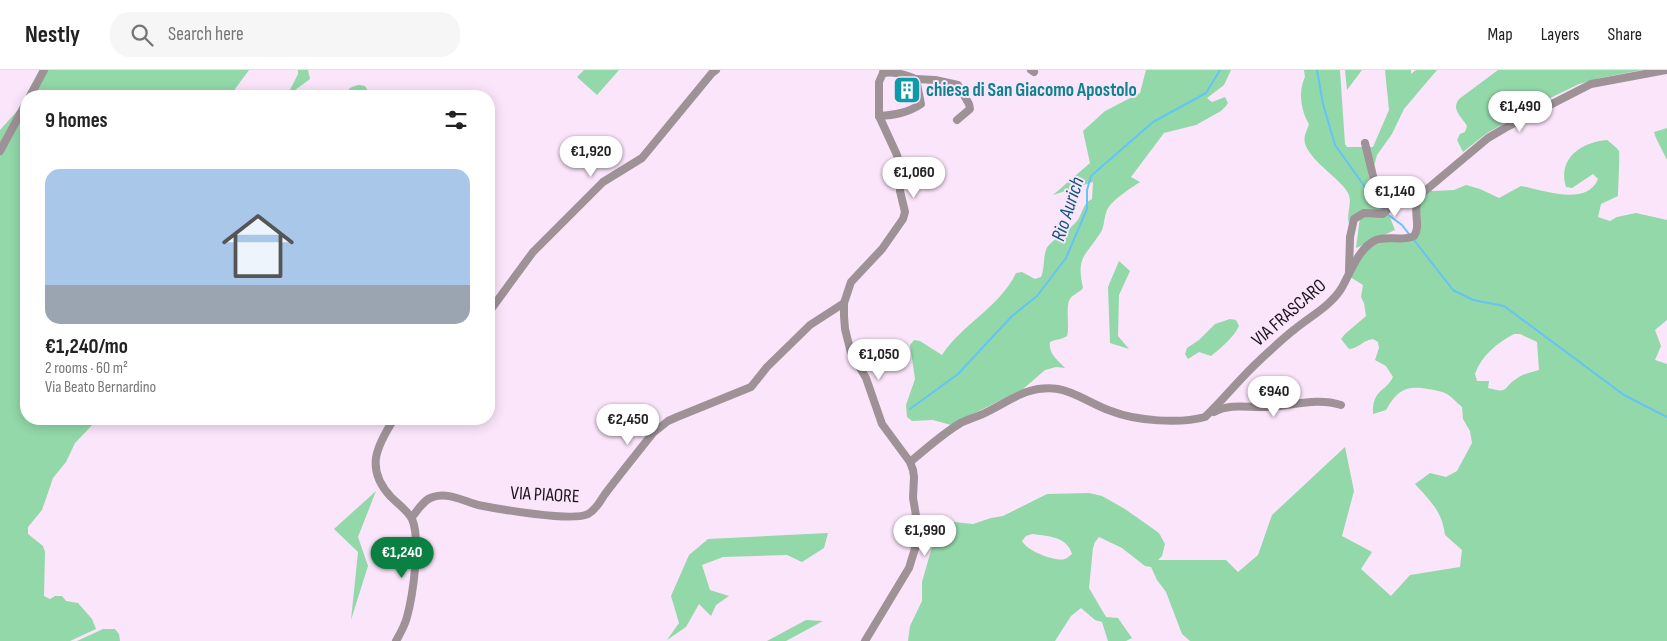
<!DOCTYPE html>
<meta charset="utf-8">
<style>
:root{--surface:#fff;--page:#f6f6f6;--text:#222;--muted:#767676;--line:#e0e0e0;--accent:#0b8043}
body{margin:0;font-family:"Sofia Sans Condensed",sans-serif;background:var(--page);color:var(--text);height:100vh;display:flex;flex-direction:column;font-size:19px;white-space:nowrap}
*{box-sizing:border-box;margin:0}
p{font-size:16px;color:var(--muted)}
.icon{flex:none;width:28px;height:28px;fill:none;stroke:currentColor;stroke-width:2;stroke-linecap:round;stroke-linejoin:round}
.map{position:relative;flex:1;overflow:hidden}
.sheet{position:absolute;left:20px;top:20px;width:475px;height:335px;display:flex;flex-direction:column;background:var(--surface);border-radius:20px;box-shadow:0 2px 12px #0003}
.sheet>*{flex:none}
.price{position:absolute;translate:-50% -42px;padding:0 11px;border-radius:18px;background:#fff;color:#222;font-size:16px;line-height:32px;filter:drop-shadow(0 1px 2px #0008)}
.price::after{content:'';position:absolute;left:50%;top:30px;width:15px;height:11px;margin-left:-8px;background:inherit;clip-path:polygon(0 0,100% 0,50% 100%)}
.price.selected{background:var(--accent);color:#fff}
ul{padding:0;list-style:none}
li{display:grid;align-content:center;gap:10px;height:265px;padding:0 25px}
li span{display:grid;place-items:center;height:155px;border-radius:15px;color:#555}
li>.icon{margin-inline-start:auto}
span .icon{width:90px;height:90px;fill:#fffc;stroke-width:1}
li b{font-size:21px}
h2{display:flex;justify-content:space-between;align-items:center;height:60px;padding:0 25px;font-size:21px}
header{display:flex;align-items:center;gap:30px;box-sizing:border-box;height:70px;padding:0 25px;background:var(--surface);border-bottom:1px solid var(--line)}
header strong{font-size:24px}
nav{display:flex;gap:28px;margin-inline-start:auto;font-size:18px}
.search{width:350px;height:45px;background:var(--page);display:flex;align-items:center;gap:12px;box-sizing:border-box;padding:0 18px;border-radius:20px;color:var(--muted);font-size:19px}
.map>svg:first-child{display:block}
</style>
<header>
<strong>Nestly</strong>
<div class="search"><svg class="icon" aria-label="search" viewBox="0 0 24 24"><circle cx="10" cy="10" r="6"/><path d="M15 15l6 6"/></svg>Search here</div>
<nav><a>Map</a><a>Layers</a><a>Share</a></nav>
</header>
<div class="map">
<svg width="1667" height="571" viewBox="0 0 1667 571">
<rect width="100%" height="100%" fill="#fbe5fa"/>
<g fill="#92d8a9" fill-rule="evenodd">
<polygon points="45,0 249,0 235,19 231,26 30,26"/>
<polygon points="298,0 308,0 310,9 287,26 298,4"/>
<polygon points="584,0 619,0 597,25 577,7"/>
<path d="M 1146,0 L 1231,0 L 1224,15 L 1207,28 L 1212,32 L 1225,27 L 1228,33 L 1226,36 L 1221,41 L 1196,55 L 1164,63 L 1131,107 L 1140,112 C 1130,119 1109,131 1106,143 C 1104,149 1104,157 1101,162 C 1085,187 1076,186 1083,218 C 1079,223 1073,224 1070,229 C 1065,236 1070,256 1067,266 C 1061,270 1056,269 1050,272 C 1048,284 1058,290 1065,298 L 1056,297 L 1045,300 L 1023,319 L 951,355 L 933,350 L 912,351 L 907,347 L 906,335 L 915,309 L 910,275 L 914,270 L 920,271 L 942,285 C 962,254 1000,237 1016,203 L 1022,202 L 1035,209 L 1041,207 C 1045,197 1043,189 1046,180 C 1048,172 1071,159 1077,151 C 1083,143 1082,134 1092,129 L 1093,112 L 1053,125 L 1090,93 L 1083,61 L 1105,41 L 1140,23 Z"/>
<path d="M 1304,0 L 1340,0 L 1345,74 L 1347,77 L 1373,77 L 1389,40 L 1385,0 L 1411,0 L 1411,4 L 1416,0 L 1437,0 L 1404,39 L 1392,64 L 1377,85 L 1371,107 L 1368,104 L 1374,123 L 1387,140 L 1395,160 L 1356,178 L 1360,147 L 1352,149 L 1349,154 C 1346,143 1353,132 1348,123 C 1340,107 1299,85 1305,65 C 1306,61 1308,58 1309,54 C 1301,41 1298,21 1305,7 Z"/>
<polygon points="1345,0 1362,0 1347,20"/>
<path d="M 1498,0 L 1642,0 L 1600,8 L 1579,14 L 1546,30 L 1487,63 L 1463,82 L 1457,70 L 1460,64 L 1465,62 L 1467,56 C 1461,46 1451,40 1459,29 Z"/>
<path d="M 359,15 L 365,16 L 371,26 L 345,26 C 347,19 352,16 359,15 Z"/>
<polygon points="26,31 26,349 98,349 75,373 66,392 53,408 42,440 28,457 28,464 43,476 45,482 44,526 50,529 55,526 62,526 66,531 78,533 92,549 96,559 70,571 0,571 0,60"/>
<polygon points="1667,58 1667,90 1656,68 1654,62"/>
<path d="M 1607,70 C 1611,73 1616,77 1619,81 C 1620,84 1618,120 1618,126 L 1601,134 L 1598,147 L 1610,151 L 1617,147 L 1636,143 L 1667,150 L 1667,250 L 1655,260 L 1661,276 L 1655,290 L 1667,294 L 1667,571 L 1190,571 L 1182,564 L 1166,522 L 1157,510 L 1151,497 L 1145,496 L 1122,478 L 1099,467 L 1095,472 L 1093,478 L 1089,518 L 1106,547 L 1118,548 L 1132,568 L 1126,571 L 1108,571 L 1102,552 L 1095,550 L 1081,538 L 1071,546 L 1055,571 L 908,571 L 910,556 L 922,531 L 922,512 L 932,477 L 932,462 L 936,458 L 954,452 L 973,454 L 991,448 L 1003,446 L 1047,424 L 1089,423 L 1102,426 L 1125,439 L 1159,463 L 1165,474 L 1162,486 L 1158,490 L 1226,490 L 1238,502 L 1258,485 L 1272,445 L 1345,377 L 1354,421 L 1342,466 L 1372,482 L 1361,499 L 1391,526 L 1410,505 L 1460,497 L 1462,480 L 1445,465 C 1442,441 1431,432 1415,414 L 1430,403 L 1446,407 L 1457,401 L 1472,373 L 1470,361 L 1463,349 L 1462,337 C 1457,333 1452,327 1447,324 C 1441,321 1434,320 1428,319 C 1405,315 1397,321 1386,340 L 1373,344 C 1372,319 1386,322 1393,307 L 1386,296 L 1375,290 L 1379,278 L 1378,272 L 1373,269 C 1363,270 1358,279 1349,279 L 1341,269 L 1345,264 L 1366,246 L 1364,233 L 1361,227 L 1363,215 L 1347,205 L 1363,181 L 1381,172 L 1411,170 L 1417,139 L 1427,119 L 1433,121 L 1454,120 L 1466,115 L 1480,119 L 1499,128 L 1521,116 C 1542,120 1587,137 1598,109 L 1593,104 L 1572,118 L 1566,117 C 1557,88 1582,72 1607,70 ZM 1514,264 L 1520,264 L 1537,272 L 1539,300 C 1532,302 1522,304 1516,309 C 1502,318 1510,324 1488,318 L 1489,311 L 1477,311 L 1475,304 C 1481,286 1497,273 1514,264 ZM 1032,464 C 1047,466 1067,466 1072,484 C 1069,486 1068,488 1065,489 C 1055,492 1027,481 1022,471 L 1026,466 Z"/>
<polygon points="1119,191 1130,201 1119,225 1118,266 1129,279 1110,273 1108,217"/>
<path d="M 1230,249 L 1236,250 L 1239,256 C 1235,266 1220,279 1211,286 L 1199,282 L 1188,289 L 1185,284 L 1187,278 L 1199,270 L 1215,254 Z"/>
<polygon points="376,421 358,467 368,496 351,550 358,482 334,459"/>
<polygon points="828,463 824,478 802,492 787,485 723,487 702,495 710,520 729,526 716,535 711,546 699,534 686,557 667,570 679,553 671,526 689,485 708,469"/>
<polygon points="806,550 823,551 786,571 767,571"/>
<polygon points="103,559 115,559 119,564 120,571 77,571"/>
</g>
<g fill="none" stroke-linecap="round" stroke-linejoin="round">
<g stroke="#65c3f8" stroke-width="2">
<polyline points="1317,0 1323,34 1335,75 1383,142"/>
<polyline points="1387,144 1402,155 1409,164"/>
<polyline points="1414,170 1453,220 1473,230 1504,236 1624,325 1667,347"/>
<polyline points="910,339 958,304 1012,246 1037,226 1066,188 1087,139 1087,120 1091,106 1153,52 1206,23 1220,0"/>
</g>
<g stroke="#9e9297" stroke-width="8">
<polyline points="1031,0 1034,2"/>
<polyline points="916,9 935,10 958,15 969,34 970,39 957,50"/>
<polyline points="30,26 44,0"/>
<path d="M 879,46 C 894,45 908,43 921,34 L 916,9 C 905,5 895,1 883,3"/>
<polyline points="0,81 26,33"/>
<polyline points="1349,201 1350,167 1354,149 1364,143 1383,144 1387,140 1373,106 1365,73"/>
<polyline points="489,242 533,182 603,112 642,88 712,3 716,0"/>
<path d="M 1214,342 C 1231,333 1248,338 1267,337 C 1293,336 1316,327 1341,335"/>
<path d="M 394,349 C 376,377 365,399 391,427 C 398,434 408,441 412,449 C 421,469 413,525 407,547 C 405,555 400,564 396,571"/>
<path d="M 910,392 C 926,379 941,365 959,354 C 967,349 978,347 987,342 C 1012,330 1027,315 1058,319 C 1076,322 1093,335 1111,341 C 1136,351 1180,354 1205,347 C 1225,328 1241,307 1261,289 C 1272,279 1283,268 1295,259 C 1311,246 1330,236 1341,219 C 1350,204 1358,178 1376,170 C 1388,165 1402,172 1414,166 C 1422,155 1411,142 1420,125 L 1488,68 L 1505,58 L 1591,14 L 1666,0"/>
<path d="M 412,447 C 418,440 424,429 433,427 C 448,422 464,431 478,435 C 498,439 573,452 588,444 C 597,439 600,431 605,424 C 621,403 637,383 653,363 L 668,351 L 677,347 L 751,317 L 767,297 L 810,255 L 844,233"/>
<polyline points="865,571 909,498 918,469 918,457 913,428 914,407 913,400 910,392 882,354 866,308 851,283 845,259 844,246 844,233 851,212 882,179 903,149 905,142 900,121 901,100 897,85 879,46 879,12 883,3"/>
</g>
</g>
<defs>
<g id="building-square" transform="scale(1.4375)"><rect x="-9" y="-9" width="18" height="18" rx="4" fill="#0f9aa8" stroke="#fbe5fa"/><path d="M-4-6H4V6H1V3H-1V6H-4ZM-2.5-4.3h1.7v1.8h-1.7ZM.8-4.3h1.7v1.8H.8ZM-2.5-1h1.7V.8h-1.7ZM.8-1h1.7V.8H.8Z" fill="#fff"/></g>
</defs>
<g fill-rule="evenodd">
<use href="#building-square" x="907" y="20"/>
</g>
<g text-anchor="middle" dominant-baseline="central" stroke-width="4" stroke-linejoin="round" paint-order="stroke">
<g font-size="19" font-weight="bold" fill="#0d838f" stroke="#fbe5fa" text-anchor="start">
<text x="926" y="20">chiesa di San Giacomo Apostolo</text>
</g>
<g font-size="19" fill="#1b141b" stroke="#fbe5fa">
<text transform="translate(1289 243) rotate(-41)">VIA FRASCARO</text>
<text transform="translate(545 425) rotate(3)">VIA PIAORE</text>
</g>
<g font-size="20" font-style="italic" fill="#0f597c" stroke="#fbe5fa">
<text transform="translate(1068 139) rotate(-72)">Rio Aurich</text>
</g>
</g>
</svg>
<b class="price" style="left:1520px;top:63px">€1,490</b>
<b class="price" style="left:591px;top:108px">€1,920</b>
<b class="price" style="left:914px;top:129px">€1,060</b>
<b class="price" style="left:1395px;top:148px">€1,140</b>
<b class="price" style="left:879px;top:311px">€1,050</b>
<b class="price" style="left:1274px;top:348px">€940</b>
<b class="price" style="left:628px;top:376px">€2,450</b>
<b class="price" style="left:925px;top:487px">€1,990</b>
<b class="price selected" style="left:402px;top:509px">€1,240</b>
<section class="sheet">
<h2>9 homes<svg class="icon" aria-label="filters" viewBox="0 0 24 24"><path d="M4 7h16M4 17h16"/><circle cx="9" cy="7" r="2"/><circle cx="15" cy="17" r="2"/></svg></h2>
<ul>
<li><span style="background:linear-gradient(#a9c7e8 75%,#9aa5b1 0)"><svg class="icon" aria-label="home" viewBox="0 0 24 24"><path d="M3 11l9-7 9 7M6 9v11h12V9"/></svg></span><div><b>€1,240/mo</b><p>2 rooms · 60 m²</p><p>Via Beato Bernardino</p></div></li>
</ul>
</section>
</div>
